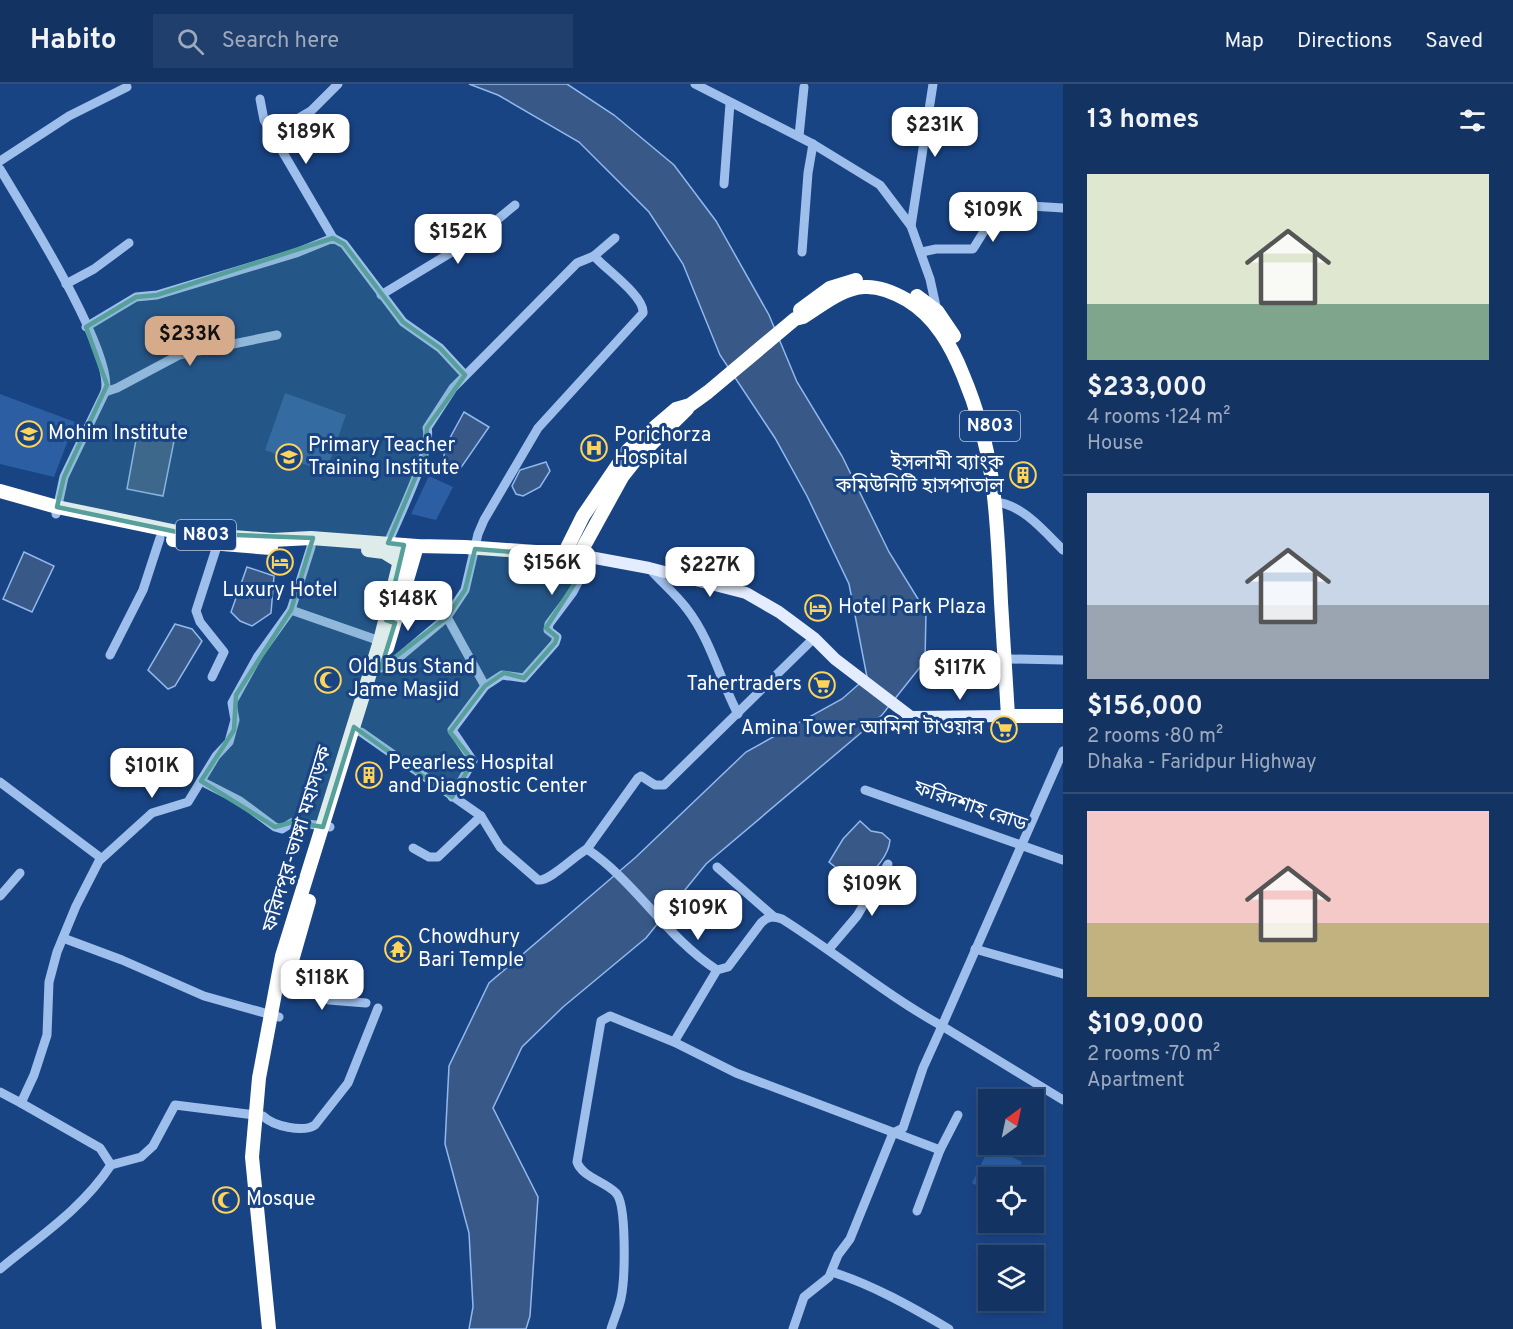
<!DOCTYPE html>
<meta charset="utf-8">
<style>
:root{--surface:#133363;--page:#203f6c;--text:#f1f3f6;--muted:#9daabe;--line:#324e78;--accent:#d6ab8b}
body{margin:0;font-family:Overpass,"Noto Sans Bengali",sans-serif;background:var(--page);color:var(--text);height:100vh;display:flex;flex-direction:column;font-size:22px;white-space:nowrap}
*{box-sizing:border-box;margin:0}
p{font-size:20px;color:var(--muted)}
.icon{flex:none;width:33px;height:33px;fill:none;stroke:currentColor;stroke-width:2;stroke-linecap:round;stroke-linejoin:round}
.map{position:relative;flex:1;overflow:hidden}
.drawer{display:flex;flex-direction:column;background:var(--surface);width:450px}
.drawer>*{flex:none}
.needle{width:39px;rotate:33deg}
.tools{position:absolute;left:978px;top:1005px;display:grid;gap:12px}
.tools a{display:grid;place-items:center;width:66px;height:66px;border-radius:0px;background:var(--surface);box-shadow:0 3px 9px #0003,0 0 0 2px var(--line);font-size:30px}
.price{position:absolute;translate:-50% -51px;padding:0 14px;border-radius:12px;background:#fff;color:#222;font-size:20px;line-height:39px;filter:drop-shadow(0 2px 3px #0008)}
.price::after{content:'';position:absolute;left:50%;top:36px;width:18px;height:14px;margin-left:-9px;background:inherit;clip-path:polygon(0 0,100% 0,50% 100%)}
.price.active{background:var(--accent);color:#111}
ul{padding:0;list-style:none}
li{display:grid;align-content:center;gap:12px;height:318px;padding:0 24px}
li+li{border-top:2px solid var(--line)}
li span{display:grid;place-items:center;height:186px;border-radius:0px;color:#555}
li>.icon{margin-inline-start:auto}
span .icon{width:108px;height:108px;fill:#fffc;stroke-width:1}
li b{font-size:26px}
h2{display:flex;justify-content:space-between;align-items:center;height:72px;padding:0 24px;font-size:26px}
header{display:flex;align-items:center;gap:36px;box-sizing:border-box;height:84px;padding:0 30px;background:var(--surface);border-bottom:2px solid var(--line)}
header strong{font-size:28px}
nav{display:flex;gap:33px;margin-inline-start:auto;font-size:21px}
.search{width:420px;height:54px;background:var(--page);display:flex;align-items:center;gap:15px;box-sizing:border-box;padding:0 21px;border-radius:0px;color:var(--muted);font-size:22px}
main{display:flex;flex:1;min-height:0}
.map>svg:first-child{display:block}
</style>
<header>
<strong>Habito</strong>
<div class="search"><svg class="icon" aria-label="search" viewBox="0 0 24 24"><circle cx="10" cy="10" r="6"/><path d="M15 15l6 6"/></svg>Search here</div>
<nav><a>Map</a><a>Directions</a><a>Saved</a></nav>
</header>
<main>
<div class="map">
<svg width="1063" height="1245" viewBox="0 0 1063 1245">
<rect width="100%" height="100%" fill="#194484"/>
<g fill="#2c5ea3">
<polygon points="285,309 346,331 326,388 265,366"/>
<polygon points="0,310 75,338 54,393 0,380"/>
<polygon points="429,392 453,403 436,436 411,430"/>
<polygon points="990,1062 1022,1078 1015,1093 988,1094 988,1107 972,1099"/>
</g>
<g fill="#385988" stroke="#91b9ee" stroke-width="1.5">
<polygon points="469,0 567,0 614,31 674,81 716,137 769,231 797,298 842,372 889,468 926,528 925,577 882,631 706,780 646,854 563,923 522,963 493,1024 538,1113 530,1232 526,1245 469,1245 473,1223 469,1149 445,1060 449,982 489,899 636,773 746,668 842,615 867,593 849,500 807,412 775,354 720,271 683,180 649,128 579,58 498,11"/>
<polygon points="464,328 489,343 460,385 443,380 445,363"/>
<polygon points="138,345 175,352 163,412 127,405"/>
<polygon points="546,378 550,387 540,403 523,412 516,410 512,402 520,386"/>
<polygon points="24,468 54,482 32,528 3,515"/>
<polygon points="247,483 274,492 271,529 252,542 240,537 231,528"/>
<polygon points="175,540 192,545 202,557 175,602 168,605 148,586"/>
<path d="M 860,737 L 871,747 L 882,749 L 890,756 C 889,771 874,789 861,795 L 843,789 L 829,778 L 843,755 Z"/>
</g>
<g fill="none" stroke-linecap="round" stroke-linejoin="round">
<g stroke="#9ebfec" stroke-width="9">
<polyline points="695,0 813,60 880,101 911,142 930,195 937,227"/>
<polyline points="260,15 264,36 333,154"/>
<polyline points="273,49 311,27 338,0"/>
<polyline points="799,52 804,3"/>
<polyline points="0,77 69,32 127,3"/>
<path d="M 0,85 C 22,122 116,271 105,308 L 64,393 L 56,430"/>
<polyline points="724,100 730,19"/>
<polyline points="911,142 933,0"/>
<polyline points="802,168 808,89 813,60"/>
<polyline points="922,168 936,165 973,165 986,144 1010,142 1031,122 1063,124"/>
<polyline points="594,172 615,154"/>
<polyline points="66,200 94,185 129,159"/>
<polyline points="381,211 475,154 515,121"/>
<polyline points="86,243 136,213 157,211 296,169 333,154 344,160 403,238 440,264 465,291"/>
<polyline points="105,308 117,304 179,271 277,251"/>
<path d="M 996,418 C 1023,421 1045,448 1063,466"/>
<path d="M 388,459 C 398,434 433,365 427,344 L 453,304 L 577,179 L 594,172 L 599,177 C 610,188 645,214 643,229 L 538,344 L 484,436 L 478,450 L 465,506 L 447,533 L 485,602 L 452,646 L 473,677 L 452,713"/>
<path d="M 649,484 C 661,498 676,510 687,525 C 711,556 720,596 738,630"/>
<polyline points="291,526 380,557"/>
<polyline points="110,571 143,506 160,454"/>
<polyline points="1011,575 1063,576"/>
<polyline points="381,584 390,581 447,533"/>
<polyline points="212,593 224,568 200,538 196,527 217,462"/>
<polyline points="485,602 502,591 524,594 555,559 557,553 548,546 549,540 573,508 591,474"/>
<path d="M 353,646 L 361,648 L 481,732 L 500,763 L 538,796 C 549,798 574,772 587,765 C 636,798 666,853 717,886"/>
<polyline points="1063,667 942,942 1063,1016"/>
<polyline points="201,697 240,717 275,743 282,745 293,738 330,743"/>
<polyline points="0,698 101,774"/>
<polyline points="865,706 1063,776"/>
<polyline points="413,764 429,773 438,773 481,732"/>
<polyline points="587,765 638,694 641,692 655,701 664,701 814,554"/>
<polyline points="717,783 774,833"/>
<polyline points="0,812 20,789"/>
<polyline points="63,854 122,876 204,912 279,933"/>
<polyline points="829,865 857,832 888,780"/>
<polyline points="975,865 1063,890"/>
<polyline points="286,898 316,905 329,916 366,919"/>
<path d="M 674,958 L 717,886 L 728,883 L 761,839 C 768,832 773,832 782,835 C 836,869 886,911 942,942 L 923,984 L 903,1044 L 893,1049 L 891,1054 L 850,1155 L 838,1171 L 829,1193 L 804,1213 L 793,1245"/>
<polyline points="0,1008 21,1019 34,991 47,951 49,898 57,868 76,822 99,777 152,729 188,718 216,672 229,658 235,636 232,619 258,572 291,526 311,463 311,454"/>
<polyline points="21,1019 100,1064 111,1081"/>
<polyline points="917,1127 940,1066 958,1031"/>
<path d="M 0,1185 C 40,1152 82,1125 111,1081 L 141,1073 L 153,1062 L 175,1021 L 263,1032 C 273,1042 303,1049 315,1041 L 348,999 L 378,924"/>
<path d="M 832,1188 C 873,1201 912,1223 949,1245"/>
<path d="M 611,1245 C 614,1235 619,1224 621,1214 C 625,1196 627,1120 616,1109 C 606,1098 582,1093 577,1078 L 601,937 L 610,932 L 674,958 L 736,989 L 940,1066"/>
</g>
<polyline stroke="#e3edff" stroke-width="12" points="579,471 649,484 746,509 779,528 814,554 835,575 911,633 1008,632"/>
<g stroke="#fff" stroke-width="14">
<polyline points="917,212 937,227 954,252"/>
<polyline points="800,226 830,204 856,196"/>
<polyline points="0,407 57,423 182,449 272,456 311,454 417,462 465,463 579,471 622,393 637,374 687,325"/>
<polyline points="173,456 271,464"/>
<polyline points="368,466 384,468 407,482"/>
<path d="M 564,470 L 583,432 L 628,366 L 676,325 L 690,321 L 708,308 L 795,235 L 803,233 C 821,222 842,204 864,203 C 878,202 895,209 907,216 C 935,233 951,261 963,291 C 996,369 997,435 1001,518 C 1003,556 1006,594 1008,632 L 1063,632"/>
<polyline points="387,564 417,462"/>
<polyline points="287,894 309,817"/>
<polyline points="269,1245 252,1073 259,994 282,872 380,557 404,461"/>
</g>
</g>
<path fill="#579f9a" fill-opacity="0.2" stroke="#579f9a" stroke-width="4.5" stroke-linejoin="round" d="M 333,154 L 344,160 L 403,238 L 440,264 L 465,291 L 427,344 L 425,371 L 388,459 L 404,461 L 386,536 L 395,539 L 381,584 L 447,533 L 465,506 L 475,465 L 591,474 L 546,544 L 557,553 L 555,559 L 524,594 L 504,589 L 485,602 L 450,648 L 473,677 L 452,713 L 354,643 L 323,743 L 293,738 L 275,743 L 201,697 L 234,646 L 236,611 L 291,526 L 313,454 L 182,449 L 57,423 L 64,393 L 107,301 L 86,243 L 136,213 L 157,211 Z"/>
<defs>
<g id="school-ring" transform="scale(1.35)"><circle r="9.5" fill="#194484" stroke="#fed45a" stroke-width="1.5"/><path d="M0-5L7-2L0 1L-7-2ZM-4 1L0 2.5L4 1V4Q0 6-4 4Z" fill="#fed45a"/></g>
<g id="hospital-ring" transform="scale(1.35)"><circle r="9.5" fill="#194484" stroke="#fed45a" stroke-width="1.5"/><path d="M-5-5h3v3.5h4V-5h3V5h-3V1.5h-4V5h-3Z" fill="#fed45a"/></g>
<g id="university-ring" transform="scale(1.35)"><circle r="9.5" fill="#194484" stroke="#fed45a" stroke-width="1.5"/><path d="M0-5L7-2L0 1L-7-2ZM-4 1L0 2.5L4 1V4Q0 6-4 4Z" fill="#fed45a"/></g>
<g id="building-ring" transform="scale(1.35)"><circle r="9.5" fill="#194484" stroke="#fed45a" stroke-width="1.5"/><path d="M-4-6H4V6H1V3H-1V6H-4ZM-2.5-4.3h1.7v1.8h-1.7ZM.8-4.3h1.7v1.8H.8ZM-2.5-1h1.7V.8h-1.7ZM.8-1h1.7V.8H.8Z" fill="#fed45a"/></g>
<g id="hotel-ring" transform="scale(1.35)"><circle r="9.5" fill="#194484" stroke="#fed45a" stroke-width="1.5"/><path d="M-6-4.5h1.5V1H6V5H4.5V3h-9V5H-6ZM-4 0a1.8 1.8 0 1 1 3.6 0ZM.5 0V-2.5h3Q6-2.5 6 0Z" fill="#fed45a"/></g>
<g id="mosque-ring" transform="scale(1.35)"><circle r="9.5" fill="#194484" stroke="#fed45a" stroke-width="1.5"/><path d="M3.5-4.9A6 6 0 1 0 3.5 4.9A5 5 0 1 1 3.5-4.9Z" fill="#fed45a"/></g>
<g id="supermarket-ring" transform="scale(1.35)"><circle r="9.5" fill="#194484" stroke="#fed45a" stroke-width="1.5"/><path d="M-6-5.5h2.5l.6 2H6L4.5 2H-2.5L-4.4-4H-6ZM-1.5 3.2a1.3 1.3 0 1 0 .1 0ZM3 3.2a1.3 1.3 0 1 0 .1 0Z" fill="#fed45a"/></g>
<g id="temple-ring" transform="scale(1.35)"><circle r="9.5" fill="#194484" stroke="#fed45a" stroke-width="1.5"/><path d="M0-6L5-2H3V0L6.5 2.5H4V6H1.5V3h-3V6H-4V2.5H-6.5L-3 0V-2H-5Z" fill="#fed45a"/></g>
</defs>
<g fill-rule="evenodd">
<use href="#school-ring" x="29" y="350"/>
<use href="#hospital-ring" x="594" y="364"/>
<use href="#university-ring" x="289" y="373"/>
<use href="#building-ring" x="1023" y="391"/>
<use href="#hotel-ring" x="280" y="478"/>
<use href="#hotel-ring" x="818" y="524"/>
<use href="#mosque-ring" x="328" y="596"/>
<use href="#supermarket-ring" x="822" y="601"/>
<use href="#supermarket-ring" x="1004" y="645"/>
<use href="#building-ring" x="369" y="691"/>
<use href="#temple-ring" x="398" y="865"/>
<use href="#mosque-ring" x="226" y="1116"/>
</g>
<g text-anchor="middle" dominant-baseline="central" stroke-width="6" stroke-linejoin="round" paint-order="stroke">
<g fill="#194484" stroke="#bac7da" stroke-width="1.5">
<rect x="960" y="327" width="60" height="30" rx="4.5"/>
<rect x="176" y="436" width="60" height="30" rx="4.5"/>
</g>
<g font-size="18" font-weight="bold" fill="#fff">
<text x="990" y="342">N803</text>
<text x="206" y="451">N803</text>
</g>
<g font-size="20" fill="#fff" stroke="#194484" text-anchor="start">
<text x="48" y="350">Mohim Institute</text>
<text x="614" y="352">Porichorza<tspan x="614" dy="23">Hospital</tspan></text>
<text x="308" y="362">Primary Teacher<tspan x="308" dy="23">Training Institute</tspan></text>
<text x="1004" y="380" text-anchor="end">ইসলামী ব্যাংক<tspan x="1004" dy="23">কমিউনিটি হাসপাতাল</tspan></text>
<text x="280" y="507" text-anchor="middle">Luxury Hotel</text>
<text x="838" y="524">Hotel Park Plaza</text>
<text x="348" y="584">Old Bus Stand<tspan x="348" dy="23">Jame Masjid</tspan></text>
<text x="802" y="601" text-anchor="end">Tahertraders</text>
<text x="984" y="645" text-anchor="end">Amina Tower আমিনা টাওয়ার</text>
<text x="388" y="680">Peearless Hospital<tspan x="388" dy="23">and Diagnostic Center</tspan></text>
<text x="418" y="854">Chowdhury<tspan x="418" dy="23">Bari Temple</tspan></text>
<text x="246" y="1116">Mosque</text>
</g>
<g font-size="20" fill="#fff" stroke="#194484">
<text transform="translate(970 723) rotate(19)">ফরিদশাহ রোড</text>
<text transform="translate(298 755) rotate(-73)">ফরিদপুর-ভাঙ্গা মহাসড়ক</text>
</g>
</g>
</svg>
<div class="tools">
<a><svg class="needle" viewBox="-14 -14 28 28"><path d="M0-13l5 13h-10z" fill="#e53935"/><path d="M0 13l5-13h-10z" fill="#9daabe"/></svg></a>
<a><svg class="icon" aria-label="locate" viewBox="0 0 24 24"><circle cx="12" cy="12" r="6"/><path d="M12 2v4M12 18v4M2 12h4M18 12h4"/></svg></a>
<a><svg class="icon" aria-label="layers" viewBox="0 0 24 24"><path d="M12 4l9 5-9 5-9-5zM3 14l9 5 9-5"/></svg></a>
</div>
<b class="price" style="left:935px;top:74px">$231K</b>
<b class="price" style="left:306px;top:81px">$189K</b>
<b class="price" style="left:993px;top:159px">$109K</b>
<b class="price" style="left:458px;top:181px">$152K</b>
<b class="price active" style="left:190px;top:283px">$233K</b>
<b class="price" style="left:552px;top:512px">$156K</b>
<b class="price" style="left:710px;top:514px">$227K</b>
<b class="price" style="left:408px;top:548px">$148K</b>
<b class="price" style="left:960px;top:617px">$117K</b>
<b class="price" style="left:152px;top:715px">$101K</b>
<b class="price" style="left:872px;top:833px">$109K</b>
<b class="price" style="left:698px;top:857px">$109K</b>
<b class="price" style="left:322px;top:927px">$118K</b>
</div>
<section class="drawer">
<h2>13 homes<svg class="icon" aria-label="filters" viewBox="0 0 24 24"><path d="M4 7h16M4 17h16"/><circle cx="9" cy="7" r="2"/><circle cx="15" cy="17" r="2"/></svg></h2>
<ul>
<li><span style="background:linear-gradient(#dfe7d0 70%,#7fa58c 0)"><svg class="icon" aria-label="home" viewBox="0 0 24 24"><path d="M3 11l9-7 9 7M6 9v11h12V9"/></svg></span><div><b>$233,000</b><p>4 rooms · 124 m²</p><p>House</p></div></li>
<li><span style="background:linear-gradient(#c9d6e8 60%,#9aa5b1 0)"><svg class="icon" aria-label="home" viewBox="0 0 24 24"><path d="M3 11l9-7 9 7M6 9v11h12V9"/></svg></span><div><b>$156,000</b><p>2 rooms · 80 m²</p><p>Dhaka - Faridpur Highway</p></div></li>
<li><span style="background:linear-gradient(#f6c9c9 60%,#c2b280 0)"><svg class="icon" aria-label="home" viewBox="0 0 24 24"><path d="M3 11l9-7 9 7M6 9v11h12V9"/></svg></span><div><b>$109,000</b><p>2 rooms · 70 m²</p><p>Apartment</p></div></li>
</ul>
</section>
</main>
